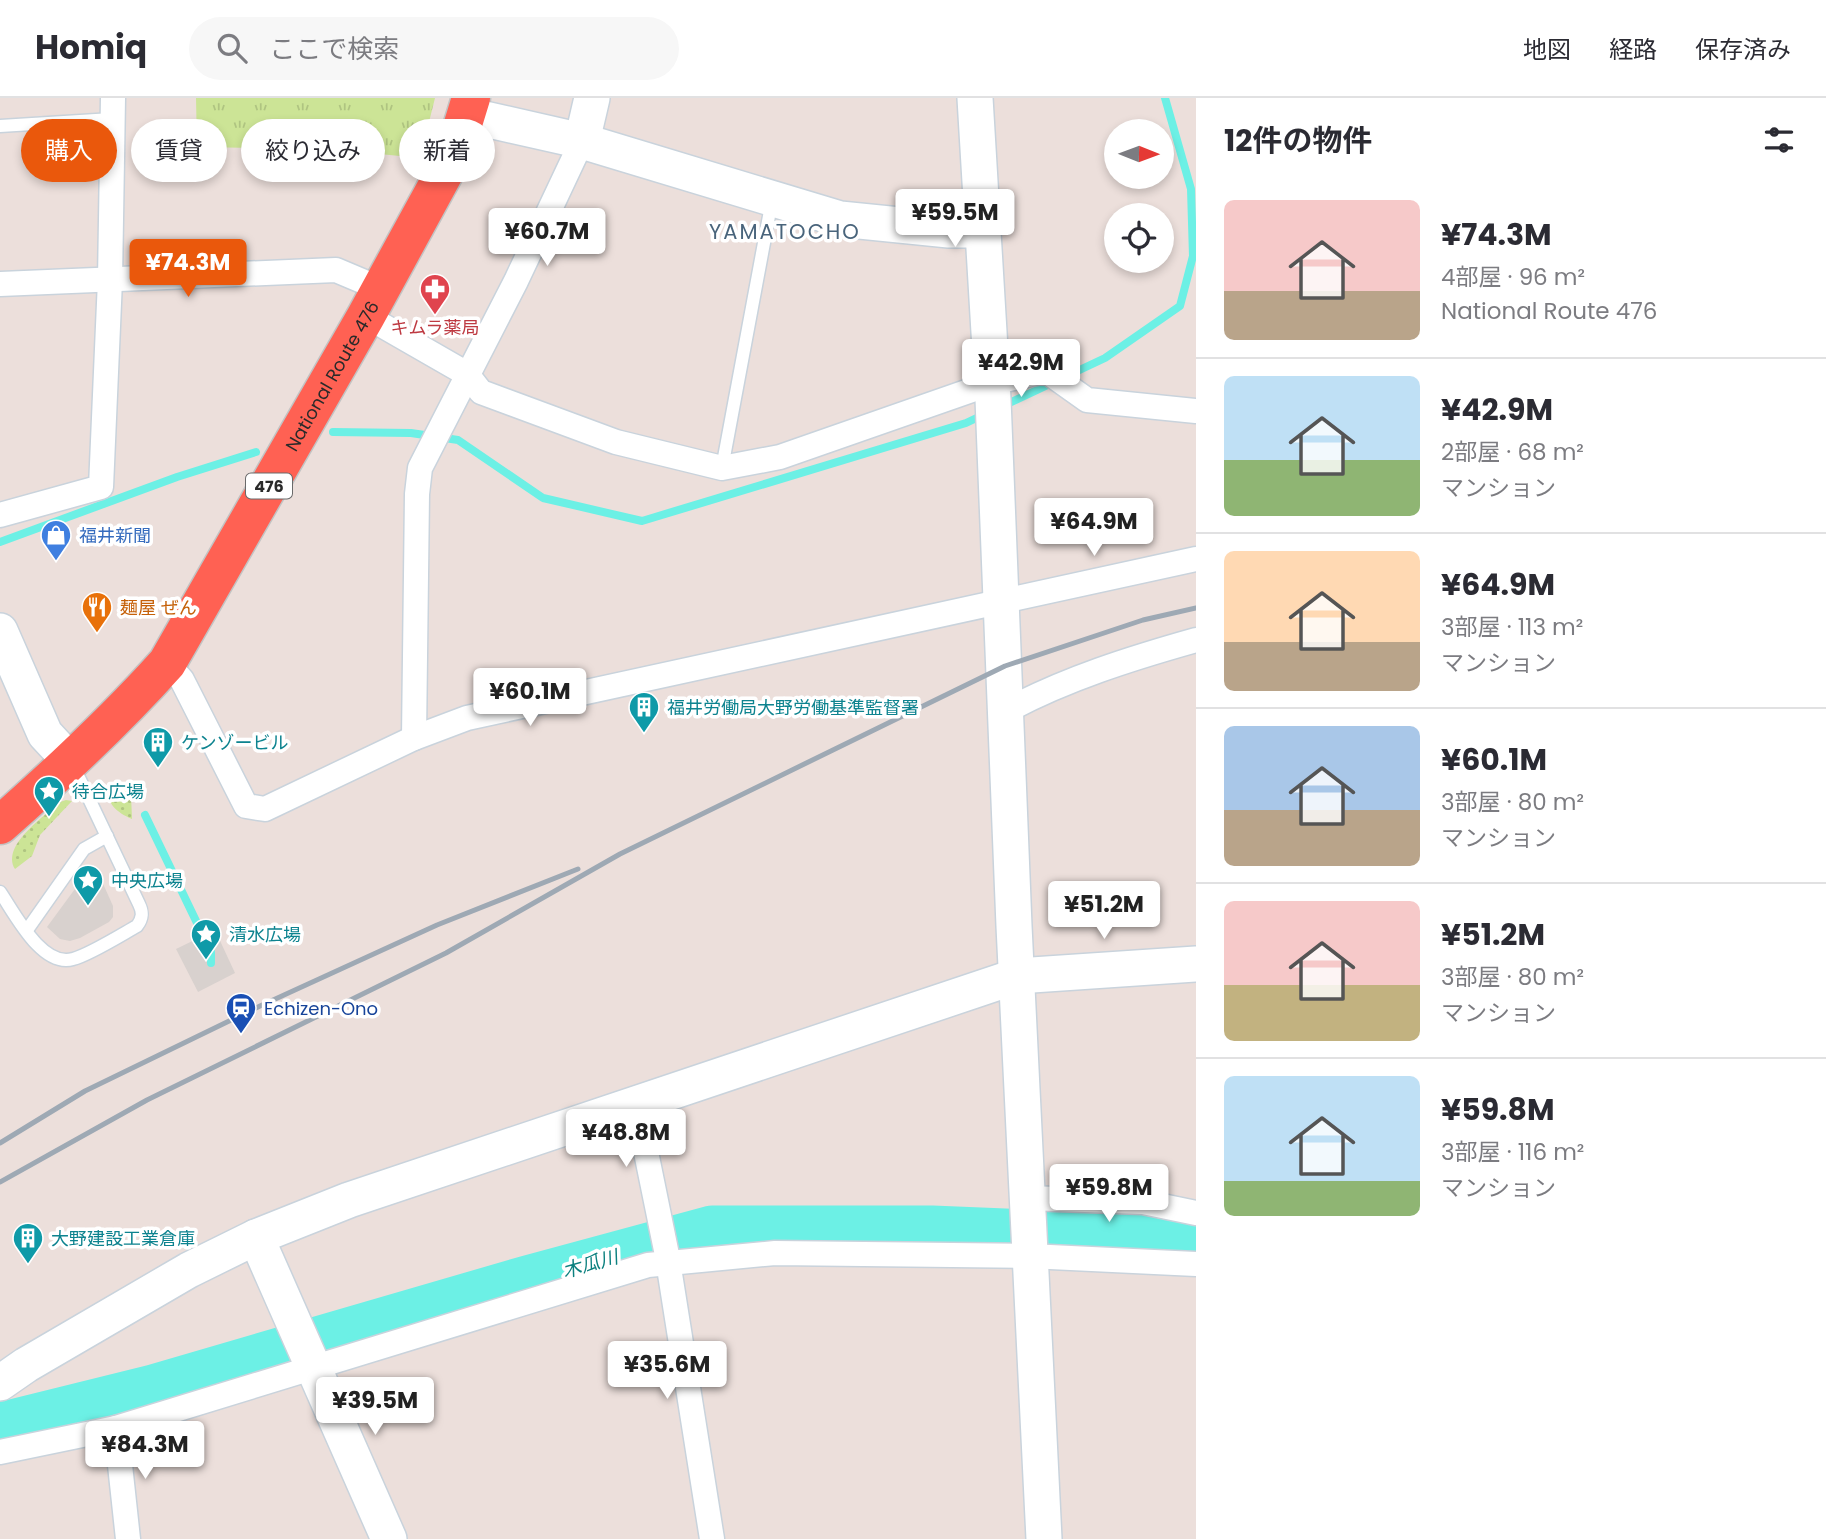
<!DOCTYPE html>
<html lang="ja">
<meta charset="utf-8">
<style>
:root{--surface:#fff;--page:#f7f7f7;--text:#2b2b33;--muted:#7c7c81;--line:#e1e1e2;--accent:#ea580c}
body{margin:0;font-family:Poppins,"Noto Sans JP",sans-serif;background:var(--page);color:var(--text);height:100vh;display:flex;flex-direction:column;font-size:26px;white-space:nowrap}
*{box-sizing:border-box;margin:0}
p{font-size:23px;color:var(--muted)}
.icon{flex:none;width:38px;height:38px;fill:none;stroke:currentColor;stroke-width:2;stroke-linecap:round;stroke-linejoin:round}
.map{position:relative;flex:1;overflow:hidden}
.panel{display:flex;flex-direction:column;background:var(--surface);width:630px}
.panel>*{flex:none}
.guide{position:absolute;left:21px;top:21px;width:665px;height:63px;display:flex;gap:14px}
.needle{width:46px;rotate:91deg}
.controls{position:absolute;left:1104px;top:21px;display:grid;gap:14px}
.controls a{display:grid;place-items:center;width:70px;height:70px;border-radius:50%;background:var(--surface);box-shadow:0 4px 10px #0003;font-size:35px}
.price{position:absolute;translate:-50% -60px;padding:0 16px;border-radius:7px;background:#fff;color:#222;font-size:23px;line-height:46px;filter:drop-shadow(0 2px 4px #0008)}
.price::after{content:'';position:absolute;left:50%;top:42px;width:21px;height:16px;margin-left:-10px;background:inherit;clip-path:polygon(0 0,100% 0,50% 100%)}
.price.selected{background:var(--accent);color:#fff}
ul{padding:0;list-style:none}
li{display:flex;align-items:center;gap:21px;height:175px;padding:0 28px}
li+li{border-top:2px solid var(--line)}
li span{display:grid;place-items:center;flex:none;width:196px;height:140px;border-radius:10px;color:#555}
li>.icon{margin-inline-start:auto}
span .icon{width:84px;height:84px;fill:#fffc;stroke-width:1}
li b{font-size:30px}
h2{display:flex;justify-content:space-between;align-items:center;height:84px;padding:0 28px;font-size:30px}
.tag{padding:0 24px;border-radius:32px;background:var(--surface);box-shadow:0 4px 10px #0003;font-size:24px;line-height:63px}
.tag.selected{background:var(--accent);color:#fff}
header{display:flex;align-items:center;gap:42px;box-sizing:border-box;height:98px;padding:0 35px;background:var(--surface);border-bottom:2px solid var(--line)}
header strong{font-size:33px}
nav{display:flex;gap:38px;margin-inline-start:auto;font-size:24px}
.search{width:490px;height:63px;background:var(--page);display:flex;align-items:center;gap:18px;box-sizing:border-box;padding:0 24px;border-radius:38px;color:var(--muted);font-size:26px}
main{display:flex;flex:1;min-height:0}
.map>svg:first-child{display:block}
</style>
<header>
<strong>Homiq</strong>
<div class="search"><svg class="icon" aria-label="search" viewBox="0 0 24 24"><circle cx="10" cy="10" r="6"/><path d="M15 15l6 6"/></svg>ここで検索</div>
<nav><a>地図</a><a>経路</a><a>保存済み</a></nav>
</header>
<main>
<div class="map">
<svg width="1196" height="1441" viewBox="0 0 1196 1441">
<defs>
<pattern id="grass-dots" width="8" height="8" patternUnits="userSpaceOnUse" patternTransform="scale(1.75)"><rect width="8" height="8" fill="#cce496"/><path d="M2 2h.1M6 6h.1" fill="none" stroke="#afc481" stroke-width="1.8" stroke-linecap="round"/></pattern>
<pattern id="park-tufts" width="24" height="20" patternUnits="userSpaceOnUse" patternTransform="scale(1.75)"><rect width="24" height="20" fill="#cce496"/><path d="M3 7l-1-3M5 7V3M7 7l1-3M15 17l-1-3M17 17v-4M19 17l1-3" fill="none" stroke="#afc481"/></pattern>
</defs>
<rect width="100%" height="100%" fill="#ecdfdb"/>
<g fill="url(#grass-dots)">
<path d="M 112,684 L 113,689 L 118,689 L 121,686 L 131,696 L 132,721 C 116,714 107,706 107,688 Z"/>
<path d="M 66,702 L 72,703 L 40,737 L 32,758 L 15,771 C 1,747 44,719 60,704 Z"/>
</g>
<polygon fill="url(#park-tufts)" points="196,0 435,0 420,60 329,51 197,49"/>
<g fill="#d8d1ce">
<polygon points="91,775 100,779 113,808 113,819 109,824 80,840 70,843 60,841 47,829 83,780"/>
<polygon points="215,832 235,875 198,894 176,851"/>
</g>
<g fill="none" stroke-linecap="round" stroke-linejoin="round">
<g stroke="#6cf0e5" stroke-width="8">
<polyline points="1003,308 1105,260 1180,208 1193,158 1191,91 1165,0"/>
<polyline points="333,334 411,335 458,342 543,400 642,423 966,325 985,316"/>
<polyline points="0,444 177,379 256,354"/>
<polyline points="145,717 211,854 211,865"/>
</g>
<polyline stroke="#6cf0e5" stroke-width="47" points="0,1328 153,1290 527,1181 712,1131 932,1131 1196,1142"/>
<g stroke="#c9d3dc" stroke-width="15">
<g id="lane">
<polyline points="0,28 112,21"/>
<polyline points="722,370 772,102"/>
<path d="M 0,794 C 15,816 42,870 73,861 C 89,857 121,837 137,828 C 143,820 143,814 139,806 L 73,667"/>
<polyline points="27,832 84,751 107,738"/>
</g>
</g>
<g stroke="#c9d3dc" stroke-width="27">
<g id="street">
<polyline points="0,186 336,172 381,191"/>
<polyline points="366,218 467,276 481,294 616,344 722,370 780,359 992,285 1040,274 1049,275 1087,302 1196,313"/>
<polyline points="0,417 101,389 110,182 113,0"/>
<polyline points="167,565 182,582 246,708 265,711 414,640 467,620 1196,461"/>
<path d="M 1006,613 C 1065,581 1132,560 1196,542"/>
<polyline points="414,640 417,396 420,370 516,183 582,43"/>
<polyline points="636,1005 667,1157 712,1441"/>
<polyline points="1027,1100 1143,1104 1196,1115"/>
<polyline points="116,1330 128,1441"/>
<polyline points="0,1354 116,1330 648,1167 775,1155 1029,1158 1196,1166"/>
</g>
</g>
<g stroke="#c9d3dc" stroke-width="38">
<g id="secondary">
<polyline points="975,0 993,301 1014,828 1044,1441"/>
<polyline points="467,17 582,43 840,121 949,132 982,132"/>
<polyline points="582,43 592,0"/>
<polyline points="0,533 45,636 71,664"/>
<polyline points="256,1139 389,1441"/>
<polyline points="0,1285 26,1267 189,1172 256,1139 349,1102 1017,878 1196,866"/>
</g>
</g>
<g stroke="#c3c3c3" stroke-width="41">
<g id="highway">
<path id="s1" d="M 0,727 C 58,676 115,623 167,565 L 366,218 L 443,77 L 456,49 L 471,0"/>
</g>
</g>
<use href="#lane" stroke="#fff" stroke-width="12"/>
<use href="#street" stroke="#fff" stroke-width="24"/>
<use href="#secondary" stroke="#fff" stroke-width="35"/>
<use href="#highway" stroke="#ff6153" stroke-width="38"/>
<g stroke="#9ea9b4" stroke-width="5">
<polyline points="0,1045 85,993 260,908 437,827 578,771"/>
<polyline points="0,1084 147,1002 446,855 620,756 1005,568 1143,522 1196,510"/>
</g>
</g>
<defs>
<g id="pharmacy-pin" transform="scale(1.575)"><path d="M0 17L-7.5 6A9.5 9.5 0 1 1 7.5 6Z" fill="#e0444e" stroke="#fff"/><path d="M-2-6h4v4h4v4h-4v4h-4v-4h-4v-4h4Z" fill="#fff"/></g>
<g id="shop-pin" transform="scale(1.575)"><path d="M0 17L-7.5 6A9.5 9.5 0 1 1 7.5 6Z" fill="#3f7fe0" stroke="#fff"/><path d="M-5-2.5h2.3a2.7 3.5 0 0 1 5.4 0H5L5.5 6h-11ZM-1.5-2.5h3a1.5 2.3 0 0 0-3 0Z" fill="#fff"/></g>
<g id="restaurant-pin" transform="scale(1.575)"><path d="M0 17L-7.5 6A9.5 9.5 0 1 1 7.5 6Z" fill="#e8710a" stroke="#fff"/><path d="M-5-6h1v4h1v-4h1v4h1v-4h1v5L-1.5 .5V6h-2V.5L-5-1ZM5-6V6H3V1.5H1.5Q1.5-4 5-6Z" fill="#fff"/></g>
<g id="building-pin" transform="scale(1.575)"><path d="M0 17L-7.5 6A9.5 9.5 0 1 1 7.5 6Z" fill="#0f9aa8" stroke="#fff"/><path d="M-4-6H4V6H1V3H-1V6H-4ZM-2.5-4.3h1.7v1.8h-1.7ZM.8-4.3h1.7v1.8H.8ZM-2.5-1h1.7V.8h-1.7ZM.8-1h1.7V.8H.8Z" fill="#fff"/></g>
<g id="sight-pin" transform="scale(1.575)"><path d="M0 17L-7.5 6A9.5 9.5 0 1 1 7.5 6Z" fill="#0f9aa8" stroke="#fff"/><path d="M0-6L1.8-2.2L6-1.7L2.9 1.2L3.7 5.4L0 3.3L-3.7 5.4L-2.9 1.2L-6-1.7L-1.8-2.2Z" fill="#fff"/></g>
<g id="station-pin" transform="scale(1.575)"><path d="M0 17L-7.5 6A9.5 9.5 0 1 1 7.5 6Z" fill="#1a4fb4" stroke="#fff"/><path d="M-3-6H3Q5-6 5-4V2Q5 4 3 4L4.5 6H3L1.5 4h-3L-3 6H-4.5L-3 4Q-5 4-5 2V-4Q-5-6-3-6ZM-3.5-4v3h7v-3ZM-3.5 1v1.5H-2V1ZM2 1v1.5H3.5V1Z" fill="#fff"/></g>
</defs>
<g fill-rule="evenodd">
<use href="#pharmacy-pin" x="435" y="191"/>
<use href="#shop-pin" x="56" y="437"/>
<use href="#restaurant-pin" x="97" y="509"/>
<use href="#building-pin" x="644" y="609"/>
<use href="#building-pin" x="158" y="644"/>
<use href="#sight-pin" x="49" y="693"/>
<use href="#sight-pin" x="88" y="782"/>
<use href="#sight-pin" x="206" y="836"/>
<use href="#station-pin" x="241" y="910"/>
<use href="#building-pin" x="28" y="1140"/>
</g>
<g text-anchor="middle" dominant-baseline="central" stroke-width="7" stroke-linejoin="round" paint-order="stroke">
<rect fill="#fff" stroke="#6a6a6a" stroke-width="2" x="246" y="375.5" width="46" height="25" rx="5"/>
<g font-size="16" font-weight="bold" fill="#2a2a2a">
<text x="269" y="388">476</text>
</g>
<g font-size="18" fill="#be3a42" stroke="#fff">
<text x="435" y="229">キムラ薬局</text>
</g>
<g font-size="18" fill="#2a2a2a" stroke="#fff">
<text stroke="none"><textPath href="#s1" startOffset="564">National Route 476</textPath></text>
</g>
<g font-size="18" fill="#366cbe" stroke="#fff" text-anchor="start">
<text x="79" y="437">福井新聞</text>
</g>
<g font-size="18" fill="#c56008" stroke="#fff" text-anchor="start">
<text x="120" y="509">麺屋 ぜん</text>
</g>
<g font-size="18" fill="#0d838f" stroke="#fff" text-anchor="start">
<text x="667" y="609">福井労働局大野労働基準監督署</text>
<text x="181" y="644">ケンゾービル</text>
<text x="72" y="693">待合広場</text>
<text x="111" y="782">中央広場</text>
<text x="229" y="836">清水広場</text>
<text x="51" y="1140">大野建設工業倉庫</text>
</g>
<g font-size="18" fill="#164399" stroke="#fff" text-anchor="start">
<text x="264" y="910">Echizen-Ono</text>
</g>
<g font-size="19" font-style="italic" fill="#0c807f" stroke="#fff">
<text transform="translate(590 1166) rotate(-16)">木瓜川</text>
</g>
<g font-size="21" letter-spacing="2" fill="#49647b" stroke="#fff">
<text x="785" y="133">YAMATOCHO</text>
</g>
</g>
</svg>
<div class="controls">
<a><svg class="needle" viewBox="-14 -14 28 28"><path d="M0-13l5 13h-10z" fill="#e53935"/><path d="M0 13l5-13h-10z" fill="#7c7c81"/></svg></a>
<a><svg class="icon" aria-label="locate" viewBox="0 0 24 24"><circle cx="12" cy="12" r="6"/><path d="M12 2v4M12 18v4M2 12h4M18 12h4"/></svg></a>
</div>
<b class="price" style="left:955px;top:151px">¥59.5M</b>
<b class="price" style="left:547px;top:170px">¥60.7M</b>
<b class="price selected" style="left:188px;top:201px">¥74.3M</b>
<b class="price" style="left:1021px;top:301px">¥42.9M</b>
<b class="price" style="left:1094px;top:460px">¥64.9M</b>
<b class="price" style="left:530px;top:630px">¥60.1M</b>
<b class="price" style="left:1104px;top:843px">¥51.2M</b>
<b class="price" style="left:626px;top:1071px">¥48.8M</b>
<b class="price" style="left:1109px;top:1126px">¥59.8M</b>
<b class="price" style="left:667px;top:1303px">¥35.6M</b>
<b class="price" style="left:375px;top:1339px">¥39.5M</b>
<b class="price" style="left:145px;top:1383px">¥84.3M</b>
<div class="guide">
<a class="tag selected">購入</a>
<a class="tag">賃貸</a>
<a class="tag">絞り込み</a>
<a class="tag">新着</a>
</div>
</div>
<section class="panel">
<h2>12件の物件<svg class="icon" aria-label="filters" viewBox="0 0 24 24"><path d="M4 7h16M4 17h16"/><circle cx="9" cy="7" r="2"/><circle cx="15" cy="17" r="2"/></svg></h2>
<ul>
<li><span style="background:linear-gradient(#f6c9c9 65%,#b9a48a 0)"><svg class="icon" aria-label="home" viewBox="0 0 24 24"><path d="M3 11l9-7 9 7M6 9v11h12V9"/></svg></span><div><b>¥74.3M</b><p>4部屋 · 96 m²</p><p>National Route 476</p></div></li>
<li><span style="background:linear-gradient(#bfe0f5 60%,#8fb573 0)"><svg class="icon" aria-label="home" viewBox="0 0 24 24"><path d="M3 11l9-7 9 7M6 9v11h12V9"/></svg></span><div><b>¥42.9M</b><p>2部屋 · 68 m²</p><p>マンション</p></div></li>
<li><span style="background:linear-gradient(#ffd9b3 65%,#b9a48a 0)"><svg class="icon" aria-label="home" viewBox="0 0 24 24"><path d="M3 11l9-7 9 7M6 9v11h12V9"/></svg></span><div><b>¥64.9M</b><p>3部屋 · 113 m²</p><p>マンション</p></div></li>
<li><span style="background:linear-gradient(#a9c7e8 60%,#b9a48a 0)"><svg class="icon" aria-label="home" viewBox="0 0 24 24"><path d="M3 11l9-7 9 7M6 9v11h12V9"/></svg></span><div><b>¥60.1M</b><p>3部屋 · 80 m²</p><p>マンション</p></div></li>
<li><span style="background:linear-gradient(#f6c9c9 60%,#c2b280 0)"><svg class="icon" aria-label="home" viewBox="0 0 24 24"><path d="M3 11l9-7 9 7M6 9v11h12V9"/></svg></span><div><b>¥51.2M</b><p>3部屋 · 80 m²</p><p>マンション</p></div></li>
<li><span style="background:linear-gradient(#bfe0f5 75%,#8fb573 0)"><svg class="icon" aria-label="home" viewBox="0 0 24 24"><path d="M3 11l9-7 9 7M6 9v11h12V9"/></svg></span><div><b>¥59.8M</b><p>3部屋 · 116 m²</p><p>マンション</p></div></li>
</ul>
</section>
</main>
